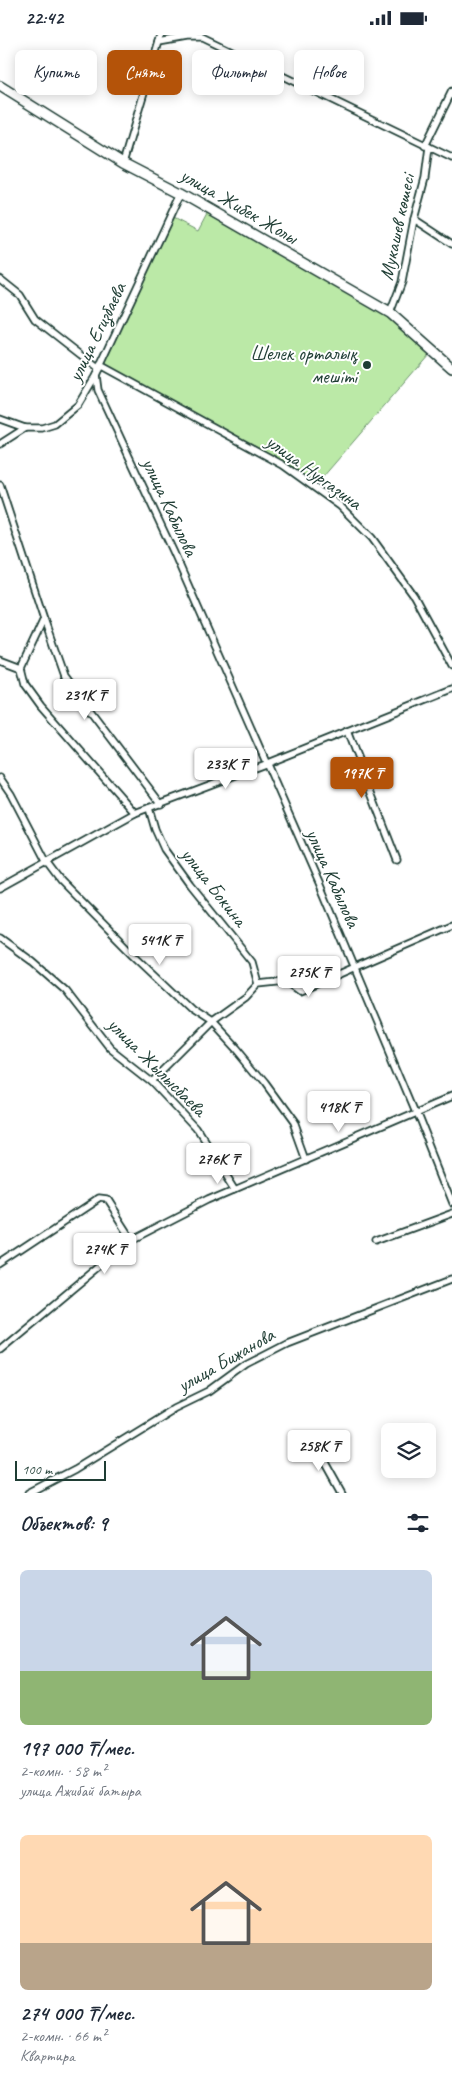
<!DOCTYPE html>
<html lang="ru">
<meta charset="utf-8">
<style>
:root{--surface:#fff;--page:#f2f2f3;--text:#1f2937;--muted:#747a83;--accent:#b45309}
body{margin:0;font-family:Caveat,sans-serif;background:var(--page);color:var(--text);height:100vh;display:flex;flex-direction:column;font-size:19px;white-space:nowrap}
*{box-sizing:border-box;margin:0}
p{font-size:16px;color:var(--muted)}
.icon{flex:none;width:28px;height:28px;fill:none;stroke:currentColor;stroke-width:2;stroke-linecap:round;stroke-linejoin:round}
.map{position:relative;height:1458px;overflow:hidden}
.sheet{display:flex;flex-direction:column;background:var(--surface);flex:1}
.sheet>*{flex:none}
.banner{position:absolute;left:15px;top:15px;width:422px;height:45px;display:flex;gap:10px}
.controls{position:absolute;left:381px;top:1388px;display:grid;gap:10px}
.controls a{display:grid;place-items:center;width:55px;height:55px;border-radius:8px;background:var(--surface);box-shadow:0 2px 12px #0003;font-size:25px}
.scale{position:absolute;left:15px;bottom:12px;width:91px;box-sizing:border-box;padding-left:5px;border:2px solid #1f3d34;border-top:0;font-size:14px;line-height:18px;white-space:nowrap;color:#1f3d34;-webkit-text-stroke:4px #fff;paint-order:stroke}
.price{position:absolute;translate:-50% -42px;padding:0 11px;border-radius:5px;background:#fff;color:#222;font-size:16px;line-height:32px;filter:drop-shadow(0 1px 2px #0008)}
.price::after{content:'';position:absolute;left:50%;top:30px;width:15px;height:11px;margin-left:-8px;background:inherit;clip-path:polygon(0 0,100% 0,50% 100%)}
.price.selected{background:var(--accent);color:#fff}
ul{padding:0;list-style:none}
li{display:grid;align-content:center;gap:10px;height:265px;padding:0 20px}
li span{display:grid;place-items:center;height:155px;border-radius:8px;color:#555}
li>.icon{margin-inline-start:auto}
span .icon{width:90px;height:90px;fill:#fffc;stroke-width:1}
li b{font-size:21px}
h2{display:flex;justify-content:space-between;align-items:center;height:60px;padding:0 20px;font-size:21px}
.chip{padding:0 18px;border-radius:8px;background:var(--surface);box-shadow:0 2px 12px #0003;font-size:18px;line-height:45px}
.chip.selected{background:var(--accent);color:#fff}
.status{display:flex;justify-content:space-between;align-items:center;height:35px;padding:0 25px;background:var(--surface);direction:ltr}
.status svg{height:14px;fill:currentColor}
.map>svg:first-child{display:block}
</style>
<div class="status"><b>22:42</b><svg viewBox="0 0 49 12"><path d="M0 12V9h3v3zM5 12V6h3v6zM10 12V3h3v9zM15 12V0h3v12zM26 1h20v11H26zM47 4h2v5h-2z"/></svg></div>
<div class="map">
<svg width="452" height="1458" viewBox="0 0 452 1458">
<rect width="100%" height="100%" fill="#fff"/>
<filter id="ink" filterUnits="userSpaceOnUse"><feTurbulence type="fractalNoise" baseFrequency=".02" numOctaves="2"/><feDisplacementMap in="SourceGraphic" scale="10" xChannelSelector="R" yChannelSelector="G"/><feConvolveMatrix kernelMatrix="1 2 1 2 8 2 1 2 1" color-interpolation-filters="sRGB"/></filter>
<g filter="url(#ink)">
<polygon fill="#bbe9a7" stroke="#6d936e" points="207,179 387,281 429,319 316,450 285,427 102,328 171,182 198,196"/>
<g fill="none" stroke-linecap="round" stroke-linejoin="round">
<g stroke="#1f3d34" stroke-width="9">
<g id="street">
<polyline points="159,7 187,2 202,2 452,123"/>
<polyline points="425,111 452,56"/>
<polyline points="123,128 161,0"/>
<polyline points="414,184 452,209"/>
<polyline points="0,244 20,260 35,284 99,334"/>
<polyline points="390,278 402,247 414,184 425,143 429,112"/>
<polyline points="100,330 283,430 340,471 372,503 414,561 452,631"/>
<polyline points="96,340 98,355 174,518 320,850 415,1076 452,1169"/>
<polyline points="0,384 25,393 42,393 55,389 78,370 96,340 181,158"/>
<polyline points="0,409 25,393"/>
<polyline points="0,450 44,584 21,633 25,649 41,671 135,778"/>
<polyline points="44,584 64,641 161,769"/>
<polyline points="0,625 21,633"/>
<polyline points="347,696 397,825"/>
<polyline points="0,743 11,759 46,826 61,846 134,920 191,974 211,987 235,1013 264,1048 293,1088 306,1124"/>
<polyline points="149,773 155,794 164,814 190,850 252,927 258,949"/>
<polyline points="0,853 135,778 265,729 452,654"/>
<polyline points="0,903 33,927 65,955 110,1013 152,1046 198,1095 235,1154"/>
<polyline points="258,949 286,946 300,956 452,890"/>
<polyline points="152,1046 211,987 246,962 258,949"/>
<polyline points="376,1207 452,1179"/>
<polyline points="0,1230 98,1165 106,1166 131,1205"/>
<polyline points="0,1314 131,1205 209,1165 452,1061"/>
<polyline points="313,1406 342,1458"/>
<polyline points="29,1458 75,1434 176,1372 209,1356 246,1329 287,1308 452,1244"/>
</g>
</g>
<g stroke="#1f3d34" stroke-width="12">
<polyline id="secondary" points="0,51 123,128 181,158 390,278 452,333"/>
</g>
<use href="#street" stroke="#fff" stroke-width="5.5"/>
<use href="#secondary" stroke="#fff" stroke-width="9"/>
</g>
</g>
<circle fill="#1f3d34" stroke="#fff" stroke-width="2" cx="367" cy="330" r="5"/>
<g text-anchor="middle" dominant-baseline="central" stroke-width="4" stroke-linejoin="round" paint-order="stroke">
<g font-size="20" fill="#1f3d34" stroke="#fff">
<text transform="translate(239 171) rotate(30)">улица Жибек Жолы</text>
<text transform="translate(397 192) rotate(-78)">Мукашев көшесі</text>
<text transform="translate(97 297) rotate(-64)">улица Егизбаева</text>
<text transform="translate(314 437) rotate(36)">улица Нургазина</text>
<text transform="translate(170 472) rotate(65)">улица Кабылова</text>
<text transform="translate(333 843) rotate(66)">улица Кабылова</text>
<text transform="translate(214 852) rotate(52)">улица Бокина</text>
<text transform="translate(157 1032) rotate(45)">улица Жылысбаева</text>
<text transform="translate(226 1325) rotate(-30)">улица Бижанова</text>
</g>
<g font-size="20" fill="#1f3d34" stroke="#fff" text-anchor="end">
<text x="357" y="318">Шелек орталық<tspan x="357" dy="23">мешіті</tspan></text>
</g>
</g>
</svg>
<div class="controls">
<a><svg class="icon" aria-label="layers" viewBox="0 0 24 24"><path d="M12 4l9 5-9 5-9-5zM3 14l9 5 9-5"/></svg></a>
</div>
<div class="scale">100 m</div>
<b class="price" style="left:85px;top:686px">231K ₸</b>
<b class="price" style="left:226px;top:755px">233K ₸</b>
<b class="price selected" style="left:362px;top:764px">197K ₸</b>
<b class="price" style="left:160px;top:931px">541K ₸</b>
<b class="price" style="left:309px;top:963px">275K ₸</b>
<b class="price" style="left:339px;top:1098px">418K ₸</b>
<b class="price" style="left:218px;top:1150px">276K ₸</b>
<b class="price" style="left:105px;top:1240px">274K ₸</b>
<b class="price" style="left:319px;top:1437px">258K ₸</b>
<div class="banner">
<a class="chip">Купить</a>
<a class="chip selected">Снять</a>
<a class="chip">Фильтры</a>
<a class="chip">Новое</a>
</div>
</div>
<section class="sheet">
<h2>Объектов: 9<svg class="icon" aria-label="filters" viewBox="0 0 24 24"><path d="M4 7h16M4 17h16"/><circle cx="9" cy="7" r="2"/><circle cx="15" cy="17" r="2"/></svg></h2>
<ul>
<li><span style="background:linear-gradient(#c9d6e8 65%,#8fb573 0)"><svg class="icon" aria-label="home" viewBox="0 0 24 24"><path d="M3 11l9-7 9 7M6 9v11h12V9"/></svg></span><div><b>197 000 ₸/мес.</b><p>2-комн. · 58 m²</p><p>улица Ажибай батыра</p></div></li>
<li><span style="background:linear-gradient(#ffd9b3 70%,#b9a48a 0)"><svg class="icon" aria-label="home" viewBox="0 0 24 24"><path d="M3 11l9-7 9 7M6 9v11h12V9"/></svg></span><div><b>274 000 ₸/мес.</b><p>2-комн. · 66 m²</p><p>Квартира</p></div></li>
</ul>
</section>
